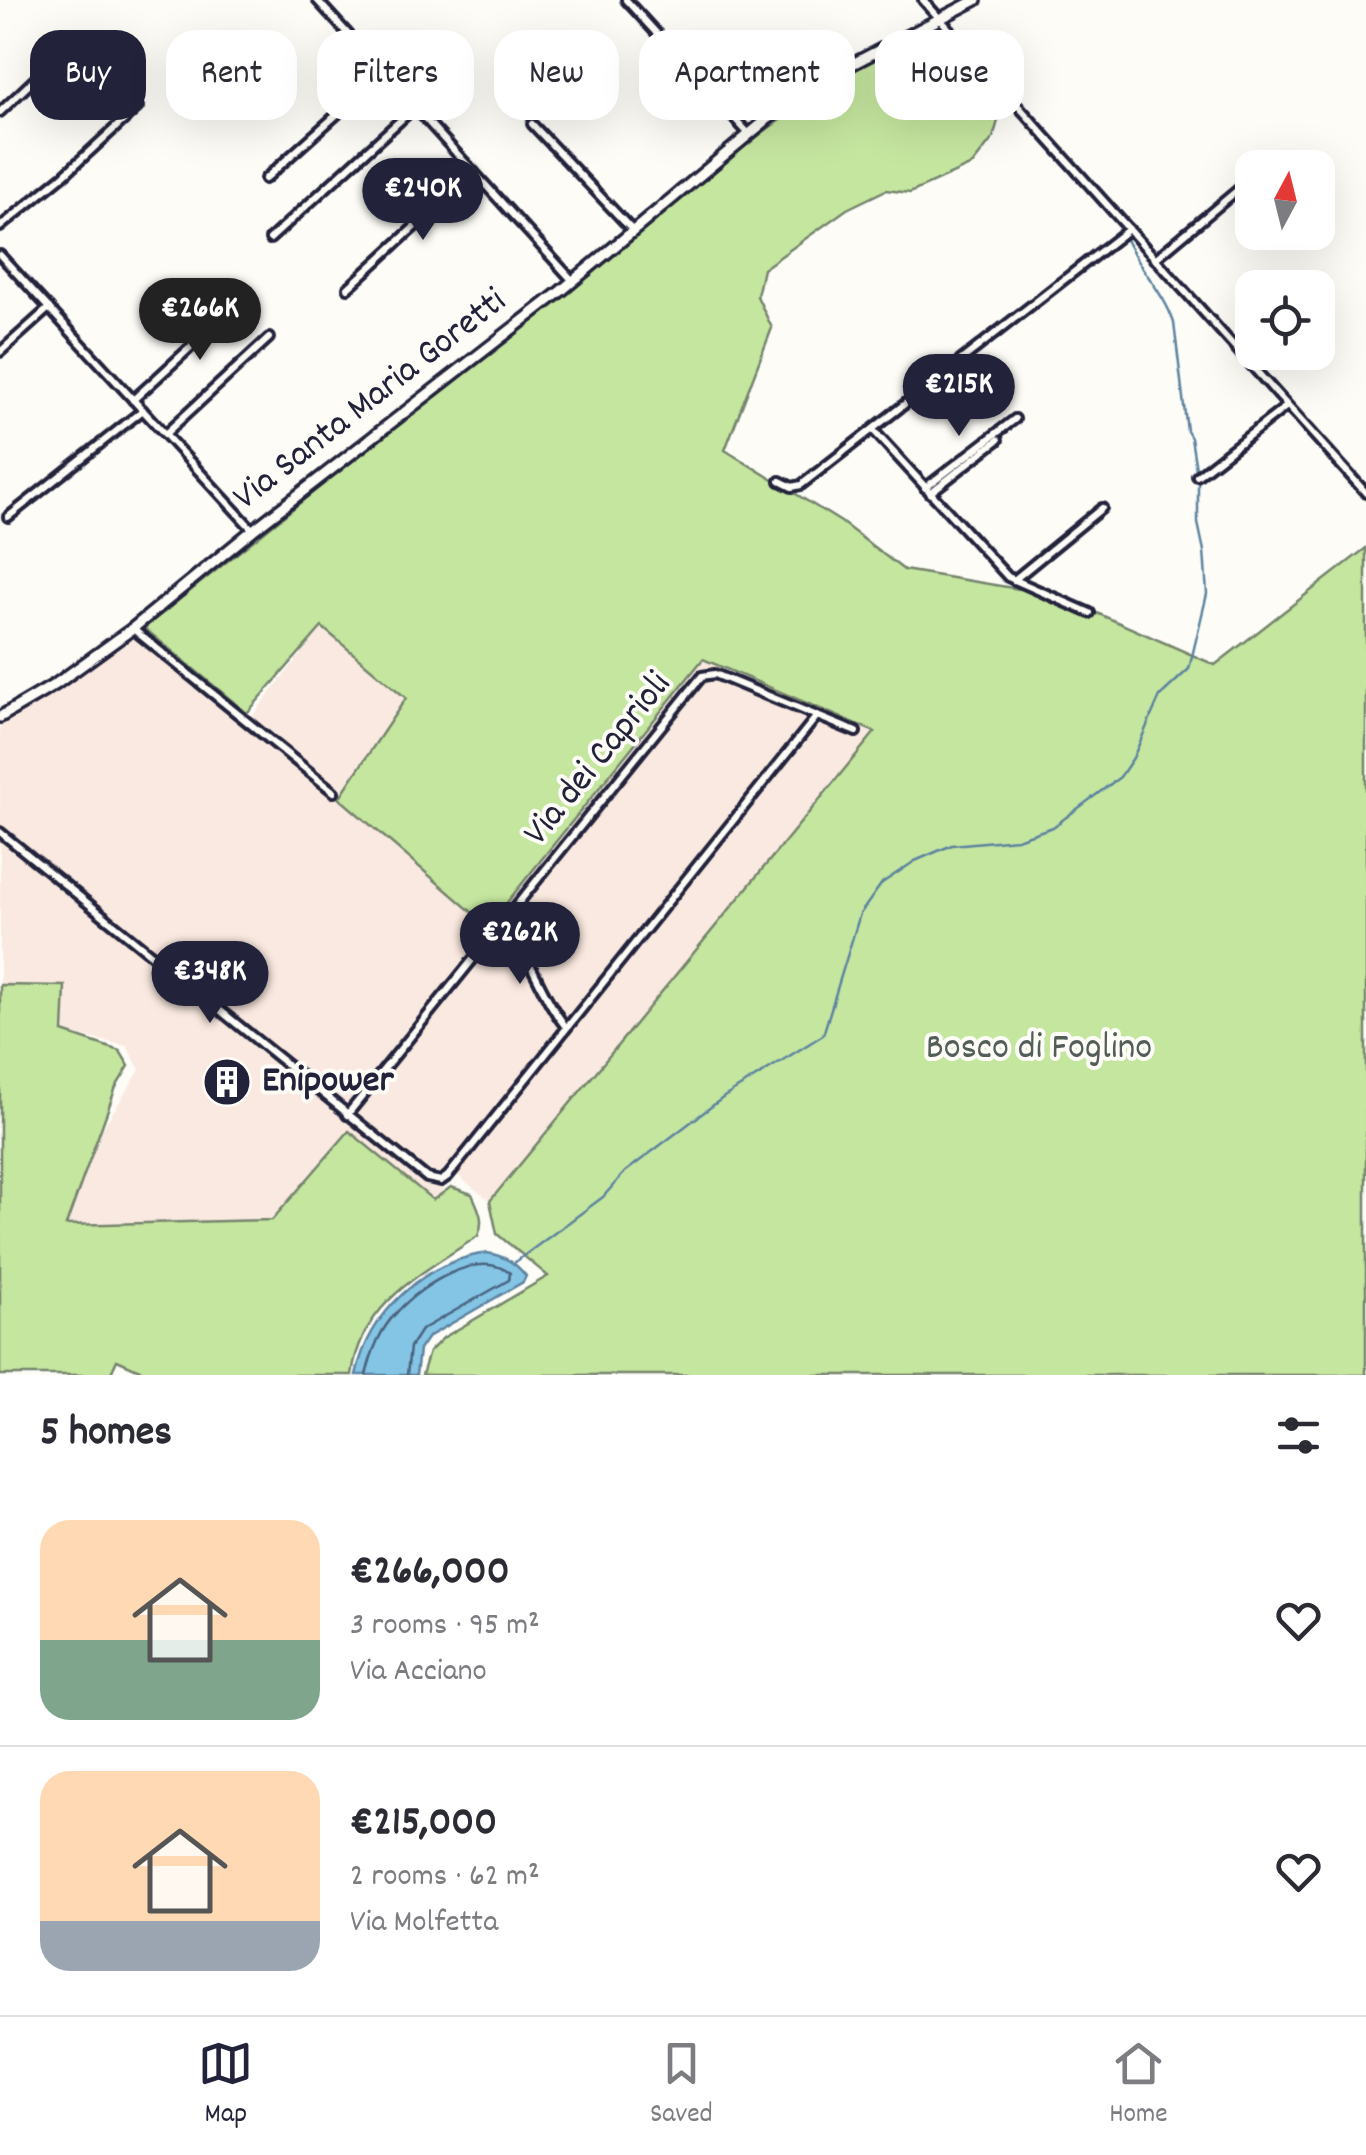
<!DOCTYPE html>
<meta charset="utf-8">
<style>
:root{--surface:#fff;--page:#f7f7f7;--text:#2b2b33;--muted:#7c7c81;--line:#e1e1e2;--accent:#22223b}
body{margin:0;font-family:Dekko,sans-serif;background:var(--page);color:var(--text);height:100vh;display:flex;flex-direction:column;font-size:38px;white-space:nowrap}
*{box-sizing:border-box;margin:0}
p{font-size:32px;color:var(--muted)}
.icon{flex:none;width:55px;height:55px;fill:none;stroke:currentColor;stroke-width:2;stroke-linecap:round;stroke-linejoin:round}
.map{position:relative;height:1375px;overflow:hidden}
.details{display:flex;flex-direction:column;background:var(--surface);flex:1}
.details>*{flex:none}
.top-card{position:absolute;left:30px;top:30px;width:1308px;height:90px;display:flex;gap:20px}
.needle{width:65px;rotate:7deg}
.fabs{position:absolute;left:1235px;top:150px;display:grid;gap:20px}
.fabs a{display:grid;place-items:center;width:100px;height:100px;border-radius:20px;background:var(--surface);box-shadow:0 10px 40px #0002;font-size:50px}
.price{position:absolute;translate:-50% -85px;padding:0 22px;border-radius:35px;background:var(--accent);color:#fff;font-size:32px;line-height:65px;filter:drop-shadow(0 2px 5px #0008)}
.price::after{content:'';position:absolute;left:50%;top:60px;width:30px;height:22px;margin-left:-15px;background:inherit;clip-path:polygon(0 0,100% 0,50% 100%)}
.price.current{background:#222;color:#fff}
ul{padding:0;list-style:none}
li{display:flex;align-items:center;gap:30px;height:250px;padding:0 40px}
li+li{border-top:2px solid var(--line)}
li span{display:grid;place-items:center;flex:none;width:280px;height:200px;border-radius:30px;color:#555}
li>.icon{margin-inline-start:auto}
span .icon{width:120px;height:120px;fill:#fffc;stroke-width:1}
li b{font-size:42px}
h2{display:flex;justify-content:space-between;align-items:center;height:120px;padding:0 40px;font-size:42px}
.pill{padding:0 35px;border-radius:30px;background:var(--surface);box-shadow:0 10px 40px #0002;font-size:35px;line-height:90px}
.pill.current{background:var(--accent);color:#fff}
.dock{display:flex;justify-content:space-around;align-items:center;height:140px;border-top:2px solid var(--line);background:var(--surface);font-size:28px;color:var(--muted)}
.dock a{display:grid;justify-items:center;gap:5px}
.dock .current{color:var(--accent)}
.map>svg:first-child{display:block}
</style>
<div class="map">
<svg width="1366" height="1375" viewBox="0 0 1366 1375">
<rect width="100%" height="100%" fill="#fdfcf7"/>
<filter id="ink" filterUnits="userSpaceOnUse"><feTurbulence type="fractalNoise" baseFrequency=".01" numOctaves="2"/><feDisplacementMap in="SourceGraphic" scale="20" xChannelSelector="R" yChannelSelector="G"/><feConvolveMatrix kernelMatrix="1 2 1 2 8 2 1 2 1" color-interpolation-filters="sRGB"/></filter>
<g filter="url(#ink)">
<polygon fill="#fae9e0" points="322,627 406,698 488,926 703,659 876,732 490,1201 456,1174 434,1200 349,1132 272,1220 65,1225 102,1129 140,1070 127,1046 62,1032 65,986 0,985 0,723 77,677 132,637 244,727"/>
<g fill="#c5e69f" stroke="#74846d" stroke-width="2.5">
<polygon points="938,28 1004,100 993,138 972,165 910,193 886,190 847,209 763,269 757,296 772,328 725,450 841,522 904,570 1019,589 1031,584 1215,665 1366,548 1366,1375 422,1375 429,1352 443,1338 548,1276 497,1234 490,1201 875,732 703,659 488,926 339,798 406,698 322,627 247,713 144,628 755,138 843,75"/>
<path d="M 0,985 L 65,986 L 63,1032 L 120,1051 L 129,1066 L 116,1087 L 66,1225 L 272,1220 L 349,1131 L 433,1200 L 451,1187 L 472,1194 C 479,1210 485,1220 478,1236 C 423,1273 361,1302 352,1375 L 151,1375 L 117,1360 L 110,1375 L 0,1375 Z"/>
</g>
<path fill="#84c4e4" stroke="#5d83a0" stroke-width="2.5" d="M 487,1253 C 504,1256 515,1262 526,1276 L 523,1282 L 428,1337 L 419,1350 L 416,1375 L 356,1375 C 369,1313 423,1262 487,1253 Z"/>
<g fill="none" stroke-linecap="round" stroke-linejoin="round">
<path stroke="#49637f" stroke-width="2.5" d="M 366,1375 C 372,1351 380,1329 398,1311 C 421,1286 478,1248 510,1273 L 509,1280 L 421,1330 L 410,1347 L 407,1375"/>
<path stroke="#5d83a0" stroke-width="2.5" d="M 514,1263 L 603,1197 L 625,1172 L 724,1097 L 823,1035 L 860,914 L 882,883 L 915,861 L 952,845 L 1017,839 L 1053,827 L 1120,777 L 1133,758 L 1160,696 L 1189,669 L 1207,594 L 1204,551 L 1198,523 L 1198,482 L 1191,438 L 1187,431 L 1174,323 C 1164,292 1138,268 1125,237"/>
<g stroke="#22223b" stroke-width="14">
<g id="minor">
<polyline points="317,0 573,281"/>
<polyline points="626,0 748,133"/>
<polyline points="923,0 1366,493"/>
<polyline points="0,112 37,77"/>
<polyline points="532,124 633,231"/>
<polyline points="265,179 383,73"/>
<polyline points="0,227 64,175 138,107"/>
<polyline points="270,239 415,107"/>
<polyline points="0,255 253,530"/>
<polyline points="1155,259 1252,178"/>
<polyline points="348,288 474,172"/>
<polyline points="0,352 49,308"/>
<polyline points="133,400 242,300"/>
<polyline points="873,430 1008,577 1090,613"/>
<polyline points="165,434 269,338"/>
<polyline points="1197,476 1287,406"/>
<polyline points="780,481 792,487 801,485 1129,229"/>
<polyline points="925,488 1015,419"/>
<polyline points="930,493 998,440"/>
<polyline points="8,517 143,410"/>
<polyline points="1014,580 1102,508"/>
<polyline points="133,629 334,792"/>
<polyline points="0,832 427,1178 441,1181 448,1176 817,716"/>
<path d="M 501,924 C 532,953 539,994 566,1027"/>
<polyline points="347,1115 702,676 715,674 856,732"/>
</g>
</g>
<g stroke="#22223b" stroke-width="16">
<polyline id="secondary" points="0,717 56,684 132,629 253,530 561,291 770,117 839,71 976,0"/>
</g>
<use href="#minor" stroke="#fdfcf7" stroke-width="6"/>
<use href="#secondary" stroke="#fdfcf7" stroke-width="9"/>
</g>
</g>
<defs>
<g id="building-disc" transform="scale(2.5)"><circle r="9.5" fill="#22223b" stroke="#fdfcf7"/><path d="M-4-6H4V6H1V3H-1V6H-4ZM-2.5-4.3h1.7v1.8h-1.7ZM.8-4.3h1.7v1.8H.8ZM-2.5-1h1.7V.8h-1.7ZM.8-1h1.7V.8H.8Z" fill="#fff"/></g>
</defs>
<g fill-rule="evenodd">
<use href="#building-disc" x="227" y="1082"/>
</g>
<g text-anchor="middle" dominant-baseline="central" stroke-width="8" stroke-linejoin="round" paint-order="stroke">
<g font-size="38" fill="#22223b" stroke="#fdfcf7">
<text transform="translate(371 401) rotate(-38)">Via Santa Maria Goretti</text>
<text transform="translate(599 760) rotate(-51)">Via dei Caprioli</text>
</g>
<g font-size="38" fill="#535d59" stroke="#fdfcf7">
<text x="1039" y="1049">Bosco di Foglino</text>
</g>
<g font-size="38" font-weight="bold" fill="#22223b" stroke="#fdfcf7" text-anchor="start">
<text x="262" y="1082">Enipower</text>
</g>
</g>
</svg>
<div class="fabs">
<a><svg class="needle" viewBox="-14 -14 28 28"><path d="M0-13l5 13h-10z" fill="#e53935"/><path d="M0 13l5-13h-10z" fill="#7c7c81"/></svg></a>
<a><svg class="icon" aria-label="locate" viewBox="0 0 24 24"><circle cx="12" cy="12" r="6"/><path d="M12 2v4M12 18v4M2 12h4M18 12h4"/></svg></a>
</div>
<b class="price" style="left:423px;top:243px">€240K</b>
<b class="price current" style="left:200px;top:363px">€266K</b>
<b class="price" style="left:959px;top:439px">€215K</b>
<b class="price" style="left:520px;top:987px">€262K</b>
<b class="price" style="left:210px;top:1026px">€348K</b>
<div class="top-card">
<a class="pill current">Buy</a>
<a class="pill">Rent</a>
<a class="pill">Filters</a>
<a class="pill">New</a>
<a class="pill">Apartment</a>
<a class="pill">House</a>
</div>
</div>
<section class="details">
<h2>5 homes<svg class="icon" aria-label="filters" viewBox="0 0 24 24"><path d="M4 7h16M4 17h16"/><circle cx="9" cy="7" r="2"/><circle cx="15" cy="17" r="2"/></svg></h2>
<ul>
<li><span style="background:linear-gradient(#ffd9b3 60%,#7fa58c 0)"><svg class="icon" aria-label="home" viewBox="0 0 24 24"><path d="M3 11l9-7 9 7M6 9v11h12V9"/></svg></span><div><b>€266,000</b><p>3 rooms · 95 m²</p><p>Via Acciano</p></div><svg class="icon" aria-label="heart" viewBox="0 0 24 24"><path d="M12 20l-8-8c-3-5 5-10 8-4 3-6 11-1 8 4z"/></svg></li>
<li><span style="background:linear-gradient(#ffd9b3 75%,#9aa5b1 0)"><svg class="icon" aria-label="home" viewBox="0 0 24 24"><path d="M3 11l9-7 9 7M6 9v11h12V9"/></svg></span><div><b>€215,000</b><p>2 rooms · 62 m²</p><p>Via Molfetta</p></div><svg class="icon" aria-label="heart" viewBox="0 0 24 24"><path d="M12 20l-8-8c-3-5 5-10 8-4 3-6 11-1 8 4z"/></svg></li>
</ul>
</section>
<nav class="dock">
<a class="current"><svg class="icon" aria-label="map" viewBox="0 0 24 24"><path d="M3 6l6-2 6 2 6-2v14l-6 2-6-2-6 2zM9 4v14M15 6v14"/></svg>Map</a>
<a><svg class="icon" aria-label="saved" viewBox="0 0 24 24"><path d="M7 4h10v16l-5-4-5 4z"/></svg>Saved</a>
<a><svg class="icon" aria-label="home" viewBox="0 0 24 24"><path d="M3 11l9-7 9 7M6 9v11h12V9"/></svg>Home</a>
</nav>
